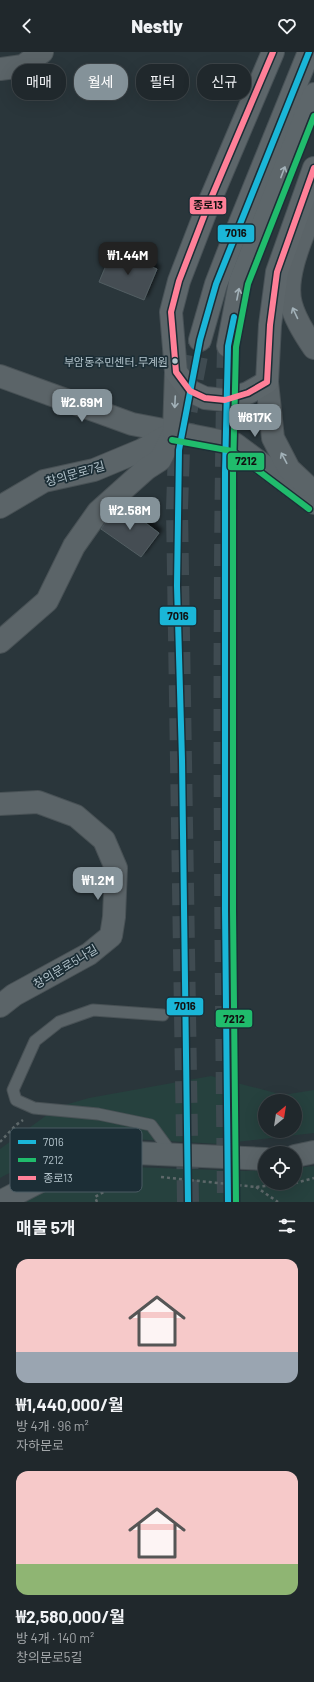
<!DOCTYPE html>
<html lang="ko">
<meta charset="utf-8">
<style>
:root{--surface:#20282c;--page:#2d3438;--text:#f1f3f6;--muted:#a2a6a9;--line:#3d4448;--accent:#849299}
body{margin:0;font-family:Barlow,"Noto Sans KR",sans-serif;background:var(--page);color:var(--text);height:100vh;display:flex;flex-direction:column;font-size:15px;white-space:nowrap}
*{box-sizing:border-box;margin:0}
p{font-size:13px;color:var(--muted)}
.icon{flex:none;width:22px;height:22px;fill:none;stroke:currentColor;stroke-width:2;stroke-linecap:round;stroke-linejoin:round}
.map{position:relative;height:1150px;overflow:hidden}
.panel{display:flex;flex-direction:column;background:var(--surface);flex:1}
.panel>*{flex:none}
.guide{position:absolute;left:12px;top:12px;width:290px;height:36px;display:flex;gap:8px}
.needle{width:26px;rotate:30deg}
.fabs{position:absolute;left:258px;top:1042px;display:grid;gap:8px}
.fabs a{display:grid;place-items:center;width:44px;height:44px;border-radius:50%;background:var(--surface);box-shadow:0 4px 16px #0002,0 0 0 1px var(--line);font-size:20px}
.price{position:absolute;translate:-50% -34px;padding:0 9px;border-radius:8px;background:var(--accent);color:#fff;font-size:13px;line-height:26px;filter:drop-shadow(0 1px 2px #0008)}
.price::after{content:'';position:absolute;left:50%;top:24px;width:12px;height:9px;margin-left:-6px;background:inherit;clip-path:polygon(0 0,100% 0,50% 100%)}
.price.current{background:#222;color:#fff}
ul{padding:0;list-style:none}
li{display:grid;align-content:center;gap:8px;height:212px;padding:0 16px}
li span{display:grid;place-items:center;height:124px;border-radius:12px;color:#555}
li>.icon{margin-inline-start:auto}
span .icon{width:72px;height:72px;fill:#fffc;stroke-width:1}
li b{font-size:17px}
h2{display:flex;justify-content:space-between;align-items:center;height:48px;padding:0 16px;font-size:17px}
.pill{padding:0 14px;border-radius:16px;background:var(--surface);box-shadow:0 4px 16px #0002,0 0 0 1px var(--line);font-size:14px;line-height:36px}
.pill.current{background:var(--accent);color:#fff}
header{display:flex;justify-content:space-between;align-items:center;height:52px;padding:0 16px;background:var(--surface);font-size:18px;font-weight:800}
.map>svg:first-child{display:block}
</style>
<header><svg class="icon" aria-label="back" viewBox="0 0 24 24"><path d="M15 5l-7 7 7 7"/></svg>Nestly<svg class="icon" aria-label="heart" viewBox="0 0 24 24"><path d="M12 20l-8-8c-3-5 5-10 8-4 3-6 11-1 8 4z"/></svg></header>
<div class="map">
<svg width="314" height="1150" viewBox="0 0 314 1150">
<defs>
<filter id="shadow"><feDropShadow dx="3.5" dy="-3.5" stdDeviation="2" flood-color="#0009"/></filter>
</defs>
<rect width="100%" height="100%" fill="#2a363b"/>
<g fill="#26413e" fill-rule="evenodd">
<path d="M 211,1024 L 283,1043 L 314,1038 L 314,1081 L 219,1092 L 79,1084 L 0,1126 L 0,1097 L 58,1055 L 89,1046 ZM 265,1049 L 295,1049 L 295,1079 L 265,1079 Z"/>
<polygon points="314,1114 314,1150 25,1150 48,1137 130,1115 245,1119 265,1118 265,1131 295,1131 295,1116"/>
</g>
<g fill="#444e52" stroke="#525d62" filter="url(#shadow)">
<polygon points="112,199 157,217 144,248 99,230"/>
<polygon points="123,454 159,481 141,505 101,477 107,468"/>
</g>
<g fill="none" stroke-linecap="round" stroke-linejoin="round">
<g stroke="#3f4b51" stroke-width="22" stroke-dasharray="22 11" stroke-linecap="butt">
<path d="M 228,294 C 222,579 225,865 228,1150"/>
<polyline points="188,1150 177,457 179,398 200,288"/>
</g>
<g stroke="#485155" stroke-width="13">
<polyline id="service" points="163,963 93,958 59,970 35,989 13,1038 16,1048 34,1056 98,1062 151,1073 173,1103"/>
</g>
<g stroke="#485155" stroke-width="24">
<g id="minor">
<polyline points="0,17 23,14 42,0"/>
<path d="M 314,154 C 304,181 283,224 291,252 C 295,267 305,283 314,296"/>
<polyline points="0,324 132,372 174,380"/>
<polyline points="0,455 44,429 94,418 142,398 174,380"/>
<polyline points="0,590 47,549 74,494 98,460 146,417 160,408 174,380"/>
<polyline points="0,752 38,750 76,764 104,788 116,816 114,865 111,884 89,902 14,943 0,954"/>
</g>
</g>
<g stroke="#485155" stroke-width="24">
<g id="tertiary">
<polyline points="176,320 174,380 235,392 314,451"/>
<polyline points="267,330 273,386 289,417 306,433"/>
<polyline points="295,1104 314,1100"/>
<polyline points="0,1150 81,1108 137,1101 265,1107"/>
</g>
</g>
<g stroke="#485257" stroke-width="24">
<g id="primary">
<polyline points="273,0 209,151 179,229 171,260 176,320 190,339 205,346 225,348 248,341 267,330 270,273 277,220 314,116"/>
<polyline points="200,288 216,232 233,188 309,0"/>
<polyline points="228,294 240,230 314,42"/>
</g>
</g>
<g stroke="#5e686a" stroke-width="2.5" stroke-dasharray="3 3" stroke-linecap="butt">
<polyline points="0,1090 16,1073 23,1068"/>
<polyline points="161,1125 256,1135 292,1131"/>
<polyline points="295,1131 314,1126"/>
<polyline points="256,1135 278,1150"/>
<polyline points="97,1150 95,1145 131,1124"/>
</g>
<use href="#service" stroke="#5b6468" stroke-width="11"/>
<use href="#minor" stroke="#5b6468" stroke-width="22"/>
<use href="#tertiary" stroke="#5b6468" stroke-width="22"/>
<use href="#primary" stroke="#5d666a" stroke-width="22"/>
<g stroke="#1c2e36" stroke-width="9">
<g id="bus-1">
<polyline points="188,1150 182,708 177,534 179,398 200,288 216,232 309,0"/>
<polyline points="228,1150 225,858 225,420 228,294 234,265"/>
</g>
</g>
<g stroke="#1c2e36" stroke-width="9">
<g id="bus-2">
<polyline points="172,388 232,399 309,457"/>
<polyline points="236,1150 233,858 233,420 236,295 248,232 314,64"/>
</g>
</g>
<g stroke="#1c2e36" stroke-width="9">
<polyline id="bus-3" points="273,0 209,151 179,229 171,260 176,320 190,339 205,346 225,348 248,341 267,330 270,273 277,220 314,116"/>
</g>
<use href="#bus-1" stroke="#1ab6d8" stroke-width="6"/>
<use href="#bus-2" stroke="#20bc6c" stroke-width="6"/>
<use href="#bus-3" stroke="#ff8098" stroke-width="6"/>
</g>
<defs><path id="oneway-shaft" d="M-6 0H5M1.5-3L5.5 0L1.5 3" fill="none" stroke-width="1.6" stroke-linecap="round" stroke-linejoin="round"/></defs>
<g stroke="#a3b1b8">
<use href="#oneway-shaft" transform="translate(283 120) rotate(-69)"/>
<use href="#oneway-shaft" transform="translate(238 242) rotate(-79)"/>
</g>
<g stroke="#a2b1b8">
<use href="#oneway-shaft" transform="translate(295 261) rotate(-115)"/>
<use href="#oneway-shaft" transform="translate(175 350) rotate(93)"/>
<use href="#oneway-shaft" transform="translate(284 406) rotate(-118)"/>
</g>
<circle fill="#b4c4cc" stroke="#1c2e36" stroke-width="1.5" cx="175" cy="309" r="3.5"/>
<g text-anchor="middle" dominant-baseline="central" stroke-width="3.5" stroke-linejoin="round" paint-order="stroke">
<g font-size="11" fill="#b4c4cc" stroke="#1c2e36" text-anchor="end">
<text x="168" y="309">부암동주민센터.무계원</text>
</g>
<g font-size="12" fill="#b4c4cc" stroke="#1c2e36">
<text transform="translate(75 421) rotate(-16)">창의문로7길</text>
<text transform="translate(65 914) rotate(-31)">창의문로5나길</text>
</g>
</g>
<rect x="10" y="1076" width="132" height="64" rx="6" fill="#1c2e36" stroke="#4a5b63" stroke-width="1"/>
<rect x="18" y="1088" width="18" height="4" fill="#1ab6d8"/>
<rect x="18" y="1106" width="18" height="4" fill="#20bc6c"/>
<rect x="18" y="1124" width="18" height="4" fill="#ff8098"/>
<g font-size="11" fill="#b4c4cc">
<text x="43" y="1094">7016</text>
<text x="43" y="1112">7212</text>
<text x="43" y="1130">종로13</text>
</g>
<g stroke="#1c2e36" stroke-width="1.5">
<rect x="189" y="144" width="38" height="19" rx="4" fill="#ff8098"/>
<rect x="217" y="172" width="38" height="19" rx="4" fill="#1ab6d8"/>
<rect x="227" y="400" width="38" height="19" rx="4" fill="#20bc6c"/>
<rect x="159" y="554" width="38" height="20" rx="4" fill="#1ab6d8"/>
<rect x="166" y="945" width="38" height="19" rx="4" fill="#1ab6d8"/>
<rect x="215" y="957" width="38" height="19" rx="4" fill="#20bc6c"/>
</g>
<g font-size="11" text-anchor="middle" font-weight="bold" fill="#111">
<text x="208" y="157">종로13</text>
<text x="236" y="185">7016</text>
<text x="246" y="413">7212</text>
<text x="178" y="568">7016</text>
<text x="185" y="958">7016</text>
<text x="234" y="971">7212</text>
</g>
</svg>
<div class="fabs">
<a><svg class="needle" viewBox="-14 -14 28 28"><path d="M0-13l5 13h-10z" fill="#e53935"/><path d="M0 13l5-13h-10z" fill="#a2a6a9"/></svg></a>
<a><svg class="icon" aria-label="locate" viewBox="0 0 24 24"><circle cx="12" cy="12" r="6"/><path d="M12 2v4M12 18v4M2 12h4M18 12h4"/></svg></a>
</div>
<b class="price current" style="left:128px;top:224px">₩1.44M</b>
<b class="price" style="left:82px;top:371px">₩2.69M</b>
<b class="price" style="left:255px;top:386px">₩817K</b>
<b class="price" style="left:130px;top:479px">₩2.58M</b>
<b class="price" style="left:98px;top:849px">₩1.2M</b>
<div class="guide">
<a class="pill">매매</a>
<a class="pill current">월세</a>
<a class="pill">필터</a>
<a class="pill">신규</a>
</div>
</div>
<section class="panel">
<h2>매물 5개<svg class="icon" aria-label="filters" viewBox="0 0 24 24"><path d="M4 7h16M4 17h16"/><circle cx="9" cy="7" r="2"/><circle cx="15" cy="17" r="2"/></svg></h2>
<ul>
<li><span style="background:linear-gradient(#f6c9c9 75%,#9aa5b1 0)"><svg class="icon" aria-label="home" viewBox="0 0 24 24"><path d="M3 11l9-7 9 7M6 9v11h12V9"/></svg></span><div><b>₩1,440,000/월</b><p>방 4개 · 96 m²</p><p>자하문로</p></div></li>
<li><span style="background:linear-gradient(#f6c9c9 75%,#8fb573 0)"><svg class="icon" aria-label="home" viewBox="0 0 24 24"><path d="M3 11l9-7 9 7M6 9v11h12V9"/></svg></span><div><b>₩2,580,000/월</b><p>방 4개 · 140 m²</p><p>창의문로5길</p></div></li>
</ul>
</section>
